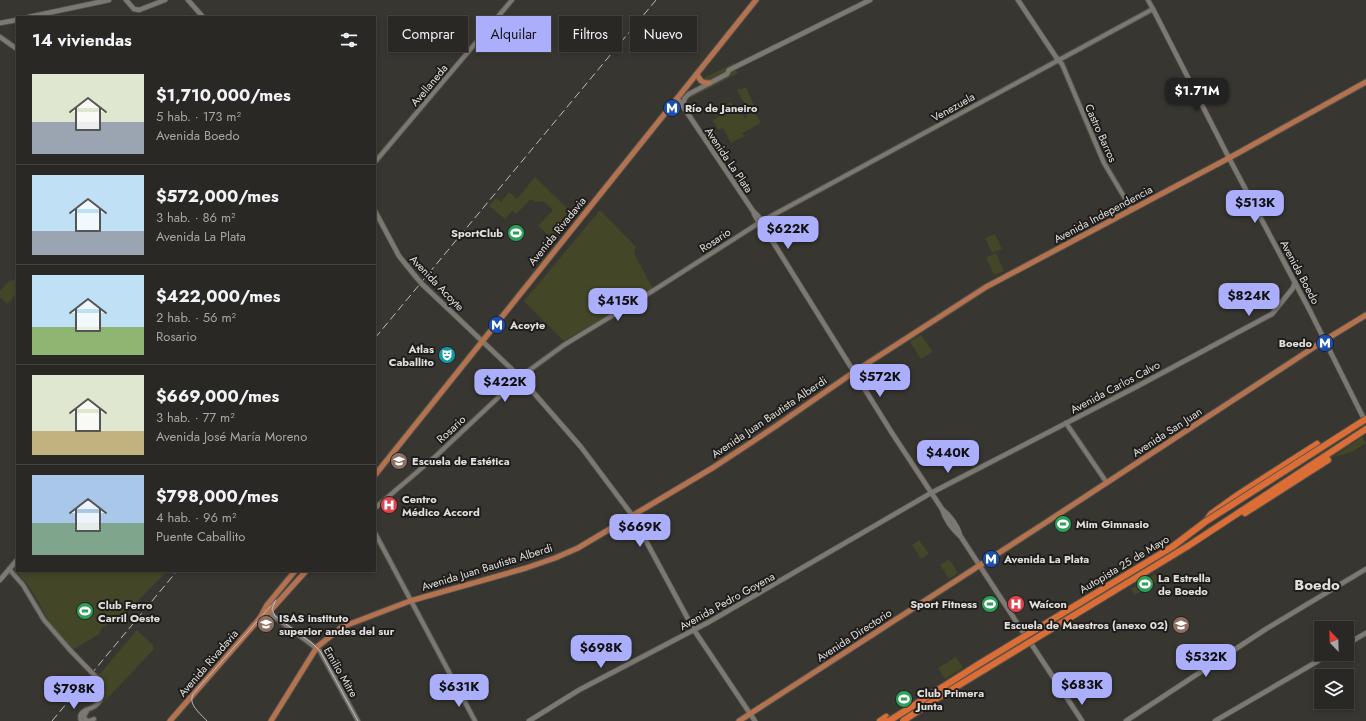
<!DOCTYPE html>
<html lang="es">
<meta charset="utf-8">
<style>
:root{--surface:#2a2824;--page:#363431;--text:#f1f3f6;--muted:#a5a6a6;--line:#464441;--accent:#abaffb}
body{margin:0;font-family:Jost,sans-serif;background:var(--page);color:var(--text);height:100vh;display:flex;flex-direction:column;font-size:15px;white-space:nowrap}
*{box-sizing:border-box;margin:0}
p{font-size:13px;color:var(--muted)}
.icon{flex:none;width:22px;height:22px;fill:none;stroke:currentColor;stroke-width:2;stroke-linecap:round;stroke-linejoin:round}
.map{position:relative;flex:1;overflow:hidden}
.side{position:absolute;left:16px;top:16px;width:360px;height:556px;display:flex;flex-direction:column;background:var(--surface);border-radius:0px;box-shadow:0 2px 6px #0003,0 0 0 1px var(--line)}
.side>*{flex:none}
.guide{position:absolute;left:388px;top:16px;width:380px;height:36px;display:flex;gap:8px}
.needle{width:26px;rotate:337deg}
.tools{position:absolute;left:1314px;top:621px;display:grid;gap:8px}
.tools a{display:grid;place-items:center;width:40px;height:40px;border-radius:0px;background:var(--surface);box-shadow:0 2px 6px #0003,0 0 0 1px var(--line);font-size:20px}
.price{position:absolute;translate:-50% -34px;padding:0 9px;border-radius:8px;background:var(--accent);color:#111;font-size:13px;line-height:26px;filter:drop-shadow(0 1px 2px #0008)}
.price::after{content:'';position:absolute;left:50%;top:24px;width:12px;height:9px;margin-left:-6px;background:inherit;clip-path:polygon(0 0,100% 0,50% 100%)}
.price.current{background:#222;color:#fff}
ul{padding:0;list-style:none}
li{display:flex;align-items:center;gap:12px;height:100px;padding:0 16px}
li+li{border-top:1px solid var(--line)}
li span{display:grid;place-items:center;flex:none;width:112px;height:80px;border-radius:0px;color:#555}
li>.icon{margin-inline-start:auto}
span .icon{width:48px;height:48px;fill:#fffc;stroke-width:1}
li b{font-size:17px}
h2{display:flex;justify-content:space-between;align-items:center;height:48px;padding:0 16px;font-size:17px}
.tag{padding:0 14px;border-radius:0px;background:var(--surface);box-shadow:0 2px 6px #0003,0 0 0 1px var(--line);font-size:14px;line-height:36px}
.tag.current{background:var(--accent);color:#111}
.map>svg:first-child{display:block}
</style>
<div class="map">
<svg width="1366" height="721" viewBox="0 0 1366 721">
<rect width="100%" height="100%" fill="#383630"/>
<g fill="#434627">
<polygon points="734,63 735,66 708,81 706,81 704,78"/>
<polygon points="733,71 736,71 738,73 691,98 689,95"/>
<polygon points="746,87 757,112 755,113 761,123 742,133 744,136 731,143 723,128 718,130 713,120 719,117 716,110 731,102 739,115 742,114 745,118 747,117 745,112 748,110 737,90 739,88 740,90"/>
<polygon points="535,177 574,215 574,218 555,241 538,226 553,210 543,201 535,202 531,199 516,214 512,211 505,219 489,206 496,198 501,202 509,192 517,199"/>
<polygon points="600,210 636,247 634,253 653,289 564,341 524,301"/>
<polygon points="995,234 1002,249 992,253 985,238"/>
<polygon points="996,253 1004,271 994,275 986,257"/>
<polygon points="17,278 17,294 7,304 0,297 0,291 7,283"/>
<polygon points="921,335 933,352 921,359 910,342"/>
<polygon points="1362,437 1366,443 1352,452 1333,457"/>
<polygon points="919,540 929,554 921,559 912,545"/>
<polygon points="949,559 958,573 949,579 940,565"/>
<path d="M 17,569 L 17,571 L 167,571 L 133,606 L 122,615 L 102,628 L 99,634 L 74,649 C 52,634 42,606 28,585 C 24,580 20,576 15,571 Z"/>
<polygon points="1155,574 1159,580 1135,595 1131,589"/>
<path d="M 137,630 L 153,645 L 154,649 L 102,704 C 108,693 106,683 97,674 L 98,673 L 100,674 Z"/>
<polygon points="956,657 963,668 945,679 938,668"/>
<path d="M 94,678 C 103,687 101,699 91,706 L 90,704 L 94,699 L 89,685 Z"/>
<polygon points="906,690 913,700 902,707 895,697"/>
</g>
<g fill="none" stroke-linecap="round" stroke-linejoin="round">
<g stroke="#56534f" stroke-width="6">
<g id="tertiary">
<polyline points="1058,60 1062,64 1104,163 1132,210"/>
<polyline points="375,162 512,0"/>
<polyline points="1066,423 1107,483"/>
<polyline points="375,508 437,455 520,377 564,345 651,292 762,221 1153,9 1148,0"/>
<polyline points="375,533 475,721"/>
<polyline points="9,569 23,585 44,620 70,650"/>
<polyline points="267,605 272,615 320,651 358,721"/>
<polyline points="85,720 89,721 94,719"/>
<path d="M 81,721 C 80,718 80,714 83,712 C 86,709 91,709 95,706 C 105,699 103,686 96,677"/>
<polyline points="86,721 84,716 87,711"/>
</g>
</g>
<g stroke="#56534f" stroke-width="6">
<g id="secondary">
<polyline points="126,0 134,9 139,10 165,0"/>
<polyline points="188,0 203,17"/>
<polyline points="1018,0 1058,60"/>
<polyline points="1153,9 1229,158 1310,311 1363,417"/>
<polyline points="29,17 109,0"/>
<polyline points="0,23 17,20"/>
<polyline points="0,37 17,49"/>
<path d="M 678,99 L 753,211 C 762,219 769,230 773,242 L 892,433 L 942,509 C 945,519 952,529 961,537 L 1023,632"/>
<polyline points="682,105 685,98 689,94 727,74 729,70 870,0"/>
<polyline points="375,211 399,256 416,277"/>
<polyline points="754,214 767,237 773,242"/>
<polyline points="422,284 520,377 581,447 632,515 694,630 755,721"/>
<path d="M 943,510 C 950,515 958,527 960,535"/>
<polyline points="0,580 17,560"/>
<polyline points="1347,644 1366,633"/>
<polyline points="1032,645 1082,721"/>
<polyline points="529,721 579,690 709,622 931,493 1136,387 1272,314 1293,288 1295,282"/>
<polyline points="1126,721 1266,629 1366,569"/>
<polyline points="1215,721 1330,654"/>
</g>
</g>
<g stroke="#56534f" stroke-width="7">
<g id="primary">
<path d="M 697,74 C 700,81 702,83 709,83"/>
<polyline points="375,475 756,0"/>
<polyline points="260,618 270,611 306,571"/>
<polyline points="170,721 260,618 267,605 295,571"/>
<polyline points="271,721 317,647 342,627 410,601 526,568 555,558 578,548 714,467 776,426 854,372 986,287 1229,158 1366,82"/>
<polyline points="739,721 1045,523 1325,340 1366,315"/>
</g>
</g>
<g stroke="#56534f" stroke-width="8">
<g id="motorway">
<polyline points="1245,513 1328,460"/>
<polyline points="1206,521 1211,514 1239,494 1317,444"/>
<polyline points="1188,546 1366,429"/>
<polyline points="880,721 886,717"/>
</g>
</g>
<use href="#tertiary" stroke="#7c7973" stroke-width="4"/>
<use href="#secondary" stroke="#7c7973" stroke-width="4.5"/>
<use href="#primary" stroke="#b5724e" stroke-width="5"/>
<use href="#motorway" stroke="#db6d35" stroke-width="6"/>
<g stroke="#bebdb9" stroke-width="1">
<polyline points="275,602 272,609 275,616 312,643 320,651 358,721"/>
<path d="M 207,721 C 200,713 188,705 193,694 L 276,600"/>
</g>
<g stroke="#bebdb9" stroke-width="1" stroke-dasharray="8 4" stroke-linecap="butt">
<polyline points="375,338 656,0"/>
<polyline points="52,721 177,571"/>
</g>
<g stroke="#56534f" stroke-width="6" stroke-linecap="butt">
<polyline id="tertiary-bridge" points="70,650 96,677"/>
</g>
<g stroke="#56534f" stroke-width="6" stroke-linecap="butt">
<polyline id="secondary-bridge" points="416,277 422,284"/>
</g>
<g stroke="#56534f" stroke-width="8" stroke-linecap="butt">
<g id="motorway-bridge">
<polyline points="889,721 979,664 1172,547 1205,522 1366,419"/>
<polyline points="903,721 936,699 1188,546"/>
</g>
</g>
<use href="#tertiary-bridge" stroke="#7c7973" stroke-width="4"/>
<use href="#secondary-bridge" stroke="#7c7973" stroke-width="4.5"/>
<use href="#motorway-bridge" stroke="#db6d35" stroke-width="6"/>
</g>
<defs>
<g id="metro-disc" transform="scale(0.9)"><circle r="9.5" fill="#1a4fb4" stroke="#1f1d1b"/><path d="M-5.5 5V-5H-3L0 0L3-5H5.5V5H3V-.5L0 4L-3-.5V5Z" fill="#fff"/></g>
<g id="stadium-disc" transform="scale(0.9)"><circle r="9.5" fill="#2e9e5b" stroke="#1f1d1b"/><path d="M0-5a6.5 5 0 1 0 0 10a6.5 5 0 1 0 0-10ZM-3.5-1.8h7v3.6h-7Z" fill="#fff"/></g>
<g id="theatre-disc" transform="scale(0.9)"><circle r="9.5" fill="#0f9aa8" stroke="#1f1d1b"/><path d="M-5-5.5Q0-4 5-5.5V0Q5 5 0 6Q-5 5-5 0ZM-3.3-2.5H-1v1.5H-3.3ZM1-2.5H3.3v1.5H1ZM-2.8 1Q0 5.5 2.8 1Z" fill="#fff"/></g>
<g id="university-disc" transform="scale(0.9)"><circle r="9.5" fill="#8d6e63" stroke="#1f1d1b"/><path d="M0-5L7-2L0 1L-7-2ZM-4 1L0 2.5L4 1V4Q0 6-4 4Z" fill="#fff"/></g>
<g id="hospital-disc" transform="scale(0.9)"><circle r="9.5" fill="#e0444e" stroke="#1f1d1b"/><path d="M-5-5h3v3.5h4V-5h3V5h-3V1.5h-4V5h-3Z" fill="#fff"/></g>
</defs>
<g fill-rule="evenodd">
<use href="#metro-disc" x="672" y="108"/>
<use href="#stadium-disc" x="516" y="233"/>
<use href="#metro-disc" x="497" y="325"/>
<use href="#metro-disc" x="1325" y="343"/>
<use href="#theatre-disc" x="447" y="355"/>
<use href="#university-disc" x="399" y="461"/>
<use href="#hospital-disc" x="389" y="505"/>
<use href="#stadium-disc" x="1063" y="524"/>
<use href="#metro-disc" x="991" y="559"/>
<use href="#stadium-disc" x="1145" y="584"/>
<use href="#stadium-disc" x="990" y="604"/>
<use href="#hospital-disc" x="1016" y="604"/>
<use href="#stadium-disc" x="85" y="611"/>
<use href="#university-disc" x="266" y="624"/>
<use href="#university-disc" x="1181" y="625"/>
<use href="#stadium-disc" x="904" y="699"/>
</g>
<g text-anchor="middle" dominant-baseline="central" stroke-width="4" stroke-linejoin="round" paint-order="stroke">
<g font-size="11" fill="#e0dfdb" stroke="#1f1d1b">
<text transform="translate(429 85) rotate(-50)">Avellaneda</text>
<text transform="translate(953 107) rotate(-29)">Venezuela</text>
<text transform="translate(1101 133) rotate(66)">Castro Barros</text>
<text transform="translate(729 160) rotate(56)">Avenida La Plata</text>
<text transform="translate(1103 214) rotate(-28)">Avenida Independencia</text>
<text transform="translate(557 231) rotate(-51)">Avenida Rivadavia</text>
<text transform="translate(715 240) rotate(-33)">Rosario</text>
<text transform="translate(1300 272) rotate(62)">Avenida Boedo</text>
<text transform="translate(437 283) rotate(46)">Avenida Acoyte</text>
<text transform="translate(1115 387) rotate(-28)">Avenida Carlos Calvo</text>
<text transform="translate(769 417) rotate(-34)">Avenida Juan Bautista Alberdi</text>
<text transform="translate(451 429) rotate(-43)">Rosario</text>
<text transform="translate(1167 432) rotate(-33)">Avenida San Juan</text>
<text transform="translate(1124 564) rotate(-31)">Autopista 25 de Mayo</text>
<text transform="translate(487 567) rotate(-17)">Avenida Juan Bautista Alberdi</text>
<text transform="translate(727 601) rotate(-29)">Avenida Pedro Goyena</text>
<text transform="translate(854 635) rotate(-33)">Avenida Directorio</text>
<text transform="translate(208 663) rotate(-49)">Avenida Rivadavia</text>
<text transform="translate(341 672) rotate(60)">Emilio Mitre</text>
</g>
<g font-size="11" font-weight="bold" fill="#e0dfdb" stroke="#1f1d1b" text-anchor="start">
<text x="685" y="108">Río de Janeiro</text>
<text x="503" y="233" text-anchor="end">SportClub</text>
<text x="510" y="325">Acoyte</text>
<text x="1312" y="343" text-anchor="end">Boedo</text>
<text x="434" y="349" text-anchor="end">Atlas<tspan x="434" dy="13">Caballito</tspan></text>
<text x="412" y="461">Escuela de Estética</text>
<text x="402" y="499">Centro<tspan x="402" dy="13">Médico Accord</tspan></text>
<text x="1076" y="524">Mim Gimnasio</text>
<text x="1004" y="559">Avenida La Plata</text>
<text x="1158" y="578">La Estrella<tspan x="1158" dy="13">de Boedo</tspan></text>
<text x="977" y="604" text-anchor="end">Sport Fitness</text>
<text x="1029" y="604">Waícon</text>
<text x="98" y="605">Club Ferro<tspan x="98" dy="13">Carril Oeste</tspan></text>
<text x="279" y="618">ISAS instituto<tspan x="279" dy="13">superior andes del sur</tspan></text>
<text x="1168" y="625" text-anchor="end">Escuela de Maestros (anexo 02)</text>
<text x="917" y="693">Club Primera<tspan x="917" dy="13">Junta</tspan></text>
</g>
<g font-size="15" font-weight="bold" fill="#e0dfdb" stroke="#1f1d1b">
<text x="1317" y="585">Boedo</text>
</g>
</g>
</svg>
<div class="tools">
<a><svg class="needle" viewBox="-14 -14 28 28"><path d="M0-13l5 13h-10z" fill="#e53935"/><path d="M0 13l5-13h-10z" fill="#a5a6a6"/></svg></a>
<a><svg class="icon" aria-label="layers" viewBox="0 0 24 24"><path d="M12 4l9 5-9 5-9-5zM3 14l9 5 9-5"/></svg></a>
</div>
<b class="price current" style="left:1197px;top:112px">$1.71M</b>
<b class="price" style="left:1255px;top:224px">$513K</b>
<b class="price" style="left:788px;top:250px">$622K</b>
<b class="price" style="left:1249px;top:317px">$824K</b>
<b class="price" style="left:618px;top:322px">$415K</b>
<b class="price" style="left:880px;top:398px">$572K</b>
<b class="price" style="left:505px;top:403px">$422K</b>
<b class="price" style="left:948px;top:474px">$440K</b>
<b class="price" style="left:640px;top:548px">$669K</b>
<b class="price" style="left:601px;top:669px">$698K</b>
<b class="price" style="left:1206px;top:678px">$532K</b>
<b class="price" style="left:1082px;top:706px">$683K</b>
<b class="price" style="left:459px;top:708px">$631K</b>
<b class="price" style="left:74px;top:710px">$798K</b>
<div class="guide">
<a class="tag">Comprar</a>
<a class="tag current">Alquilar</a>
<a class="tag">Filtros</a>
<a class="tag">Nuevo</a>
</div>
<section class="side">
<h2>14 viviendas<svg class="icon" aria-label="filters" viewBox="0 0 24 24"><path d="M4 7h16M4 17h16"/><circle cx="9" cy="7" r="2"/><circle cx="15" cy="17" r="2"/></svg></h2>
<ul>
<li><span style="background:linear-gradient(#dfe7d0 60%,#9aa5b1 0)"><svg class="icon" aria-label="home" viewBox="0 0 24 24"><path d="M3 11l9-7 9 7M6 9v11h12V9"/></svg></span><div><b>$1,710,000/mes</b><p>5 hab. · 173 m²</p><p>Avenida Boedo</p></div></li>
<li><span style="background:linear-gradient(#bfe0f5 70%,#9aa5b1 0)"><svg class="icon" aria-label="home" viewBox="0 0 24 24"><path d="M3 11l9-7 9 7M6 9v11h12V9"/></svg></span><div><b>$572,000/mes</b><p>3 hab. · 86 m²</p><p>Avenida La Plata</p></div></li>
<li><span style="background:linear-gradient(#bfe0f5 65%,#8fb573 0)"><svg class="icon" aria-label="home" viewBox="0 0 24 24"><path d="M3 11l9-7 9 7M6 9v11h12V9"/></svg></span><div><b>$422,000/mes</b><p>2 hab. · 56 m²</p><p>Rosario</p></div></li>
<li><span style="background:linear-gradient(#dfe7d0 70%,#c2b280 0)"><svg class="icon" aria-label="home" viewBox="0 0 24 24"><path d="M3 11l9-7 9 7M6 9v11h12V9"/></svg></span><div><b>$669,000/mes</b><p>3 hab. · 77 m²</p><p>Avenida José María Moreno</p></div></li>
<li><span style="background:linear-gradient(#a9c7e8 60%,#7fa58c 0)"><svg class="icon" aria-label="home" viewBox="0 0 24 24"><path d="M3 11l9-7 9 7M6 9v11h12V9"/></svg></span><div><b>$798,000/mes</b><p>4 hab. · 96 m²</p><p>Puente Caballito</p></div></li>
</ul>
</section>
</div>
